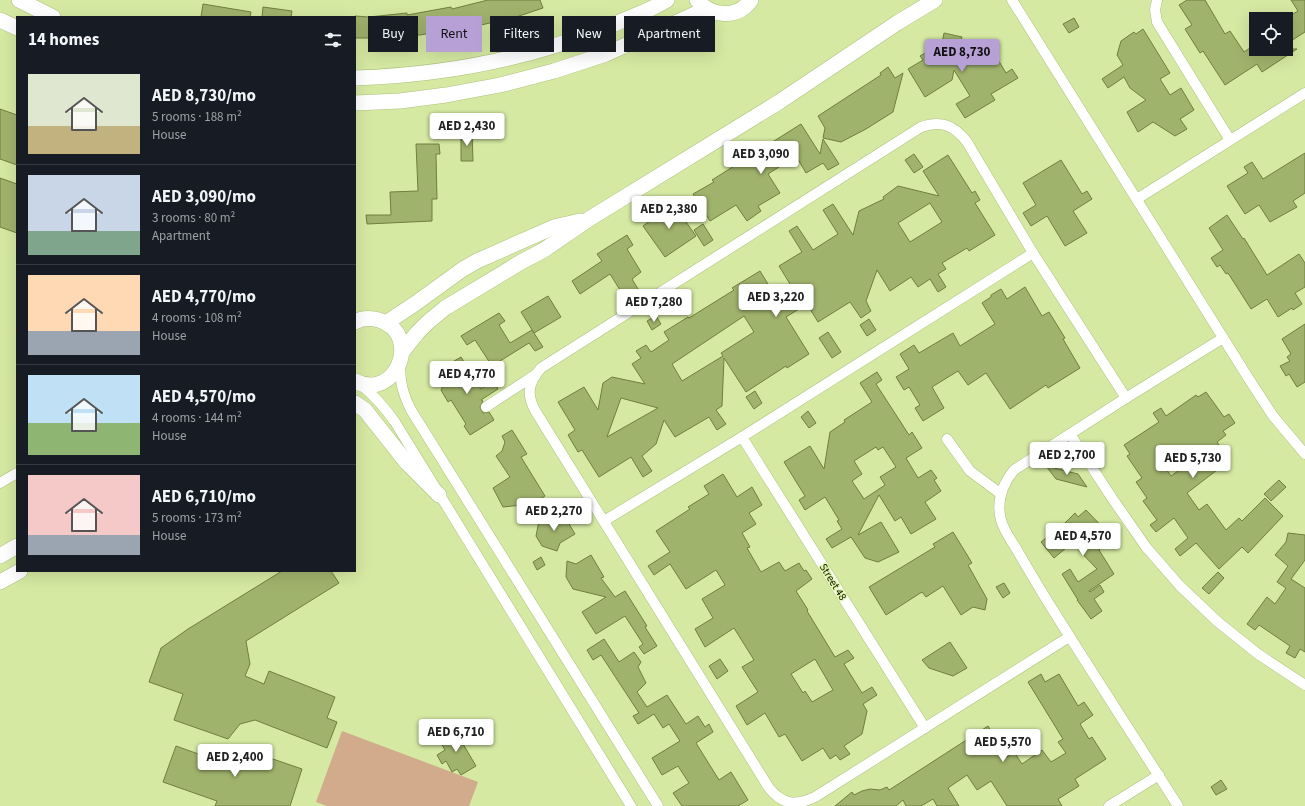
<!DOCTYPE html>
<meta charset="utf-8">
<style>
:root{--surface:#171b24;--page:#20242c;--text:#f1f3f6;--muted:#9ea1a6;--line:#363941;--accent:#b7a0d6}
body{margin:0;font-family:"Source Sans 3",sans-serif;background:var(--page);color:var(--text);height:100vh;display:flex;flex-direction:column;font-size:15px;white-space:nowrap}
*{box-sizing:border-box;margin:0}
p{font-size:13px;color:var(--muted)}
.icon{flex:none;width:22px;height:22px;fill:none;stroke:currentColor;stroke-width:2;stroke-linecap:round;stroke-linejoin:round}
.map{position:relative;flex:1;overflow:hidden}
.sheet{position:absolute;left:16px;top:16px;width:340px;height:556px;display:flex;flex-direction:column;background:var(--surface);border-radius:0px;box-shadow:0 4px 16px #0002}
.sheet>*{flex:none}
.top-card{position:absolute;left:368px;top:16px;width:380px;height:36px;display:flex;gap:8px}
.tools{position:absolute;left:1249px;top:12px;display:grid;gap:8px}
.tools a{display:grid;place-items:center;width:44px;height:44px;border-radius:0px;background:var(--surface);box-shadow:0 4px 16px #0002;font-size:20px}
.price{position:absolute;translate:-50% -34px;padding:0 9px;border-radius:4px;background:#fff;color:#222;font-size:13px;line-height:26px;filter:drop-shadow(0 1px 2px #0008)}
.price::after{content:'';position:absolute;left:50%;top:24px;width:12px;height:9px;margin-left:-6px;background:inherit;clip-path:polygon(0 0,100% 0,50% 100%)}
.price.selected{background:var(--accent);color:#111}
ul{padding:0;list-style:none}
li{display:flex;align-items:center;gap:12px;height:100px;padding:0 12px}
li+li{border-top:1px solid var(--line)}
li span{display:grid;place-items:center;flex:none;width:112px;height:80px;border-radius:0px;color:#555}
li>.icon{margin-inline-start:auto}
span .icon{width:48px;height:48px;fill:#fffc;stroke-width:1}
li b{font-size:17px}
h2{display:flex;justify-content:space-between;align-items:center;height:48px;padding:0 12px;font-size:17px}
.pill{padding:0 14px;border-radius:0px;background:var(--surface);box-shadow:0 4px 16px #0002;font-size:14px;line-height:36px}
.pill.selected{background:var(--accent);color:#111}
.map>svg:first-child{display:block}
</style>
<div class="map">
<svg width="1305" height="806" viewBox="0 0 1305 806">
<rect width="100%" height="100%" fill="#d5e9a2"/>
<polygon fill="#d1ab8b" points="342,731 478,782 469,806 327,806 316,802"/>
<g fill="#a0b36c" stroke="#6f7f3c" fill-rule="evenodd">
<polygon points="488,0 540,0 543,8 516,17 468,28 468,27 420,35 381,38 355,38 355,16 369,17 407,13 407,15 451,7 452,9"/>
<polygon points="1187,0 1205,0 1225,34 1230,31 1244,52 1256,44 1256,49 1297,49 1262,72 1257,64 1225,85 1203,51 1200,53 1185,29 1192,25 1179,5"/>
<polygon points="1291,0 1305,0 1305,32 1286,44 1286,18 1298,11"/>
<polygon points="203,4 251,12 250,17 201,17"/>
<polygon points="263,7 292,11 291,17 262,17"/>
<polygon points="1074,18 1079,27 1069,33 1063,24"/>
<polygon points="1143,29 1170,73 1160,79 1170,95 1181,88 1194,110 1180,119 1187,129 1175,136 1153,122 1138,132 1127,112 1146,100 1130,88 1124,77 1108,88 1102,79 1123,65 1117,55 1121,41 1134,32 1136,34"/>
<polygon points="944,33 962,37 956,63 988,43 1006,73 1012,69 1018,78 991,94 995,100 965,118 956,104 970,96 954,70 952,80 925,97 908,69 923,60 920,56 942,43"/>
<polygon points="888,67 895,78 903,73 893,112 866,129 841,142 823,138 825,128 818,116 881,75 880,73"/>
<polygon points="0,109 17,115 17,165 0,159"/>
<polygon points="801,124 820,154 823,139 839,164 828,170 823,163 806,173 796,156 768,174 780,193 758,206 761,211 747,221 736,205 710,221 693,194 714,182 712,180"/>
<polygon points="461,132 472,132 473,161 461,161"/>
<polygon points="416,144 439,144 440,154 436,154 437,199 432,199 432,221 367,224 366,215 391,215 390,192 418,191"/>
<polygon points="1305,153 1305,193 1293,201 1297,207 1270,222 1259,205 1245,214 1227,186 1248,173 1244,167 1252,162 1263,179"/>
<polygon points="914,154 923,167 914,173 905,160"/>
<path d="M 948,155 L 972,193 L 975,191 L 980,200 L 975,203 L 995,235 L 969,251 L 967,248 L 942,263 L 946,269 L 938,274 L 946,287 L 938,292 L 930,279 L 918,287 L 911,277 L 890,291 L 877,270 L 866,301 L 871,311 L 861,318 L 850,302 L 818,322 L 807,304 L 786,317 L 809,354 L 787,368 L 786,366 L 746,392 L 724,358 L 722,406 L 716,410 L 726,424 L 717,430 L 709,417 L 675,437 L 664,420 L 656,444 L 642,456 L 652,471 L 643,477 L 631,457 L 599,477 L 582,450 L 578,452 L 568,435 L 575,430 L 558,402 L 584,387 L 598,410 L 603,383 L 612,377 L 645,384 L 632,364 L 641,358 L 636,351 L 646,345 L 651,352 L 669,340 L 664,332 L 688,317 L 689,318 L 734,290 L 732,288 L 760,271 L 782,307 L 798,297 L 779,266 L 802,252 L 789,231 L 797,226 L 813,250 L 838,234 L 823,210 L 833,204 L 853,235 L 859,211 L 884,199 L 883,197 L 898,186 L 939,196 L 923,171 ZM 930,203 L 942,222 L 910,242 L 898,223 ZM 744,316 L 754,332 L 721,353 L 723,356 L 682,381 L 672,364 ZM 621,398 L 658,408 L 607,437 Z"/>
<polygon points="1061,160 1082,194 1087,191 1092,199 1073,211 1087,233 1065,246 1047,216 1031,226 1023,213 1036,205 1023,183"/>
<polygon points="0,178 17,184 17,233 0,227"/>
<polygon points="670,203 676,214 679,212 696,236 665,257 643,226 661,213 659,209"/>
<polygon points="1227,215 1243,239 1244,238 1267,275 1299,254 1305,263 1305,287 1295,293 1302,304 1293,310 1292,308 1278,317 1267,299 1251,309 1228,273 1226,274 1220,265 1217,267 1211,258 1223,250 1209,228"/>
<polygon points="703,224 713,240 704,246 694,230"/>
<polygon points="627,235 633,245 627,249 641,272 632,279 638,289 625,298 610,274 580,294 572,281 602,261 597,254"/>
<polygon points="1025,287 1042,316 1049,312 1065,338 1063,339 1080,368 1048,388 1046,385 1010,409 986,373 968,385 958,371 932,387 944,408 923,421 915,408 920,405 909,387 904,390 896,377 909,369 900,354 914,345 919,353 953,333 960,346 995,324 982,303 991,297 991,295 1001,289 1007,299"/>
<polygon points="548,296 561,317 534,333 521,312"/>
<polygon points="499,313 505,321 499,325 510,343 532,330 543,347 535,351 529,343 492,366 475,340 467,345 461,336"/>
<polygon points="656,316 661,324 652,330 647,321"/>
<polygon points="869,319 876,330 867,336 860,325"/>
<polygon points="1305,324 1305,382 1297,387 1289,374 1286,376 1280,366 1290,361 1287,357 1291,354 1282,339"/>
<polygon points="828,332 841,352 832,358 819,338"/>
<polygon points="461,357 481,389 493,381 498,389 481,400 483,401 480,407 483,413 489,412 494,420 470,435 464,426 466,424 451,400 448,402 441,390 444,384 440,381 444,370 447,370 449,364"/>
<path d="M 877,372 L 882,380 L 876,384 L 909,435 L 912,432 L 922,448 L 906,458 L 918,478 L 931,470 L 937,478 L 934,480 L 941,491 L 925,502 L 936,519 L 911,534 L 901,517 L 895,521 L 879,495 L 858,535 L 881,522 L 899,552 L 878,562 L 865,558 L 851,537 L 832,548 L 826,539 L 842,529 L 837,521 L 839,520 L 825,497 L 805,510 L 799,500 L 805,496 L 784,462 L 810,446 L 824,469 L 830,432 L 845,422 L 844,420 L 872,402 L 860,383 ZM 876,447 L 878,450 L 883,447 L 896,467 L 880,477 L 885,485 L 864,499 L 852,481 L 862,474 L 854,461 Z"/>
<polygon points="755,391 762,403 754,409 746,397"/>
<path d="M 1206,392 L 1224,417 L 1229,414 L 1235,423 L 1223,431 L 1226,435 L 1217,442 L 1230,460 L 1187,493 L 1199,510 L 1207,504 L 1226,530 L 1239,518 L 1242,521 L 1265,498 L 1283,516 L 1248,553 L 1242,547 L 1219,569 L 1196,543 L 1180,556 L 1175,549 L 1188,538 L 1174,518 L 1156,532 L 1150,525 L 1157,520 L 1143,501 L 1147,498 L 1136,482 L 1142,478 L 1127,456 L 1130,454 L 1124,445 L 1159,422 L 1153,413 L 1161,408 L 1166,416 L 1196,395 L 1198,397 ZM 1174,446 L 1175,449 L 1178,447 L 1189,463 L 1171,476 L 1157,456 Z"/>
<polygon points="808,411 816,423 809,428 801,417"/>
<polygon points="512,430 527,454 521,457 545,496 532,504 503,507 493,488 510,477 496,456 502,451 505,442 502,436"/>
<polygon points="1046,466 1078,474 1087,487 1056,479"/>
<path d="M 723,474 L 737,497 L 752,487 L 762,505 L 749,513 L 756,524 L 742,533 L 750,547 L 747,548 L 761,572 L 779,562 L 785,571 L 799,563 L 804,571 L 806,570 L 812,579 L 796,591 L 808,610 L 807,611 L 835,657 L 848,650 L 854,658 L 844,664 L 862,693 L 872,687 L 877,695 L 863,704 L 867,711 L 862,734 L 844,746 L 850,754 L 840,760 L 836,755 L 830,759 L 823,748 L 802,761 L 785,734 L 779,737 L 765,713 L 747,725 L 736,706 L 758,692 L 742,667 L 754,660 L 734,628 L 705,647 L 695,629 L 713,618 L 702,599 L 725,585 L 716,570 L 686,589 L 670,564 L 654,575 L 648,566 L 670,552 L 656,531 L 690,509 L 688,507 L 709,494 L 704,486 ZM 815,659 L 833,690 L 812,702 L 805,691 L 803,693 L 791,674 Z"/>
<polygon points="1279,480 1286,487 1271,501 1264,494"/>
<polygon points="1086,510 1112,537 1099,550 1114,574 1089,591 1090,592 1100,585 1104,592 1094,599 1102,611 1091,619 1077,600 1078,600 1062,574 1070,569 1078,582 1097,569 1072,543 1054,558 1041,542 1066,522 1075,513 1078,517"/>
<polygon points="562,512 575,534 560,543 557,551 542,546 536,536 539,521 546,522"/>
<polygon points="953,532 972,563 968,565 987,599 985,610 973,607 961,615 943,586 926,597 922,592 886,615 869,587 935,547 933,544"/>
<polygon points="1288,533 1305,535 1305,560 1291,579 1305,588 1305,652 1300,649 1295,658 1286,653 1290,646 1259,625 1255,630 1247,624 1267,597 1275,604 1286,588 1277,582 1288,566 1275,555 1286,542"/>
<polygon points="591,555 604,577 601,578 615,597 625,591 647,626 645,627 657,646 644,654 639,647 643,644 625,616 596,634 582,612 606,597 573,589 566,577 567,561 576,564"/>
<polygon points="541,557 545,565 537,570 533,562"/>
<polygon points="282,571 331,571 339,583 246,641 250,664 245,676 264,684 269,671 335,697 327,718 337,722 327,748 255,720 240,724 228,739 174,720 183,694 149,682 161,648 188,629"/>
<polygon points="1218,572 1224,578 1209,594 1202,588"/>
<polygon points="1004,583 1010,593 1003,598 996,587"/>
<polygon points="604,639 619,662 634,652 641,662 638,667 646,683 637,692 647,707 667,695 686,724 698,716 705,727 709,724 713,732 696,743 719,780 731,772 748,800 738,806 682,806 673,793 689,783 678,766 662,775 652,758 680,741 669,724 663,728 654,714 638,724 633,716 639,713 601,655 593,660 587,650"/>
<polygon points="950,642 967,668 953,676 929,668 922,660"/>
<polygon points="720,659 728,671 717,679 709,666"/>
<polygon points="1041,674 1045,682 1059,674 1078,706 1084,702 1093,715 1080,724 1089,739 1092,737 1106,759 1075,779 1079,786 1058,799 1062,806 1007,806 991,781 977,790 967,775 948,788 959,806 937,806 933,799 921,806 906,806 903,800 896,806 835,806 852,792 854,795 862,791 870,789 880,790 887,787 889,790 988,726 1007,757 1014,752 1022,764 1042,750 1051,762 1066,753 1058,742 1063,739 1028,682"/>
<polygon points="453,727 476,766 461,775 457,769 452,772 446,761 442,764 437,755 445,750 440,741 447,737 444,732"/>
<polygon points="176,746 229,765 235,746 302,769 290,806 215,806 217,801 163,782"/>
<polygon points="1221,780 1227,789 1216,795 1211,787"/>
</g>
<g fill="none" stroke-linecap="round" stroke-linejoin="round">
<g stroke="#aec17c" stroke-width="11">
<g id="street">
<polyline points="1012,0 1247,376 1273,416 1305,454"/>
<polyline points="1157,0 1155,10 1157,22 1230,140"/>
<polyline points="1137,199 1305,93"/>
<path d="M 400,364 C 400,383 403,394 411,410 L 658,806"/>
<path d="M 361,385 C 375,396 385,408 395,422 L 631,806"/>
<polyline points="486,407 535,375"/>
<polyline points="1070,434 1112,498 1146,547 1180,586 1218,622 1258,654 1305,685"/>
<polyline points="742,437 925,728"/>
<polyline points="947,439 970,471 1001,494"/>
<polyline points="0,483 17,473"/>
<polyline points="604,521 742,437 1033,253"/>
<path d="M 1069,637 L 815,797 C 796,806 783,805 769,788 L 536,412 C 526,395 528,383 541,368 L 921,127 C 941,120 954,125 967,142 L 1033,253 L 1126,398"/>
<polyline points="1109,806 1159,775"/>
<path d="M 1178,806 C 1133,735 1087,665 1043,594 C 1034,579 1025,564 1017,550 C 1011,540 1004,531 1001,520 C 996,501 1002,485 1014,470 L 1126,398 L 1223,338"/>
</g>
</g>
<g stroke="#aec17c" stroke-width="16">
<g id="secondary">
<polyline points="19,0 53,17"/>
<path d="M 697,0 C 711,17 738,19 751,0"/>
<polyline points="0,20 17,28"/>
<path d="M 355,78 C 443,75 530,59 612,25 C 630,17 650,11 667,0"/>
<polyline points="355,103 400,101 446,95 500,85 554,71 606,54 706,9"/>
<path d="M 355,322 C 362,318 371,318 379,320 C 424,335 395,402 355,381"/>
<polyline points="386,323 416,303 463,269 477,261 554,227 580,221"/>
<polyline points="402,352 417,333 428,322 445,308 521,262 544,250 589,219 779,102 897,23 935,0"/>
<polyline points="355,403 365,410 407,463 439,495"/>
<polyline points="0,556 17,546"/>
<polyline points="0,582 20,571"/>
</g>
</g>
<use href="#street" stroke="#fff" stroke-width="10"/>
<use href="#secondary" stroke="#fff" stroke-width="15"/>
</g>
<g text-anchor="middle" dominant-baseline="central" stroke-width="3" stroke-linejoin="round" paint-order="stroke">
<g font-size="11" fill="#111600" stroke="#e2f6af">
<text transform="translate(833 582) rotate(58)">Street 48</text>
</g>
</g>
</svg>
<div class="tools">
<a><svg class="icon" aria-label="locate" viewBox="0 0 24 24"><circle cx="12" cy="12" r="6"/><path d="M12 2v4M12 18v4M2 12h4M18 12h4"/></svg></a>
</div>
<b class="price selected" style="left:962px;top:73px">AED 8,730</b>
<b class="price" style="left:467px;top:147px">AED 2,430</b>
<b class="price" style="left:761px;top:175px">AED 3,090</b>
<b class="price" style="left:669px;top:230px">AED 2,380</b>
<b class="price" style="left:776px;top:318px">AED 3,220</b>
<b class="price" style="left:654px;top:323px">AED 7,280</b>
<b class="price" style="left:467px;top:395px">AED 4,770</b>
<b class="price" style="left:1067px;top:476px">AED 2,700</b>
<b class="price" style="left:1193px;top:479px">AED 5,730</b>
<b class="price" style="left:554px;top:532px">AED 2,270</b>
<b class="price" style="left:1083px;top:557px">AED 4,570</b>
<b class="price" style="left:456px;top:753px">AED 6,710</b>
<b class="price" style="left:1003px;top:763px">AED 5,570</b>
<b class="price" style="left:235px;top:778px">AED 2,400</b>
<div class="top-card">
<a class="pill">Buy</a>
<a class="pill selected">Rent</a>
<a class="pill">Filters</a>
<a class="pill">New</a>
<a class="pill">Apartment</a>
</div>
<section class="sheet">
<h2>14 homes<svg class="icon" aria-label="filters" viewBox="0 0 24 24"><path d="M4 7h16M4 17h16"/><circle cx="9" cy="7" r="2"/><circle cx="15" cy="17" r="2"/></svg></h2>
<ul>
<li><span style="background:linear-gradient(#dfe7d0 65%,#c2b280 0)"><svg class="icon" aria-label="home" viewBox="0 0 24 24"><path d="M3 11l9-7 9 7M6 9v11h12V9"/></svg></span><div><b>AED 8,730/mo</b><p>5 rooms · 188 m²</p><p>House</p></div></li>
<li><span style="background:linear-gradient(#c9d6e8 70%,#7fa58c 0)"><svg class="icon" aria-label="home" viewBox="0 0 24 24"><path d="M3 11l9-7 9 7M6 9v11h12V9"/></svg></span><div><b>AED 3,090/mo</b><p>3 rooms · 80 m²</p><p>Apartment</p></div></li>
<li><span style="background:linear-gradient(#ffd9b3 70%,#9aa5b1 0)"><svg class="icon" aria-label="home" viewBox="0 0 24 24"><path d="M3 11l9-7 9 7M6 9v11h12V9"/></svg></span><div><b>AED 4,770/mo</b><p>4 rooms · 108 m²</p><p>House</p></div></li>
<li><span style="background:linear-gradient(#bfe0f5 60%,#8fb573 0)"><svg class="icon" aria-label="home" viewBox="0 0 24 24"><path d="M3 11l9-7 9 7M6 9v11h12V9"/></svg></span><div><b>AED 4,570/mo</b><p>4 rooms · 144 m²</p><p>House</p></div></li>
<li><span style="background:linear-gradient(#f6c9c9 75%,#9aa5b1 0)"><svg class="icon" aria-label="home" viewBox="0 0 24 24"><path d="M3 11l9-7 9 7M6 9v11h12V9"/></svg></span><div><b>AED 6,710/mo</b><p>5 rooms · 173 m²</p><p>House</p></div></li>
</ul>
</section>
</div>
